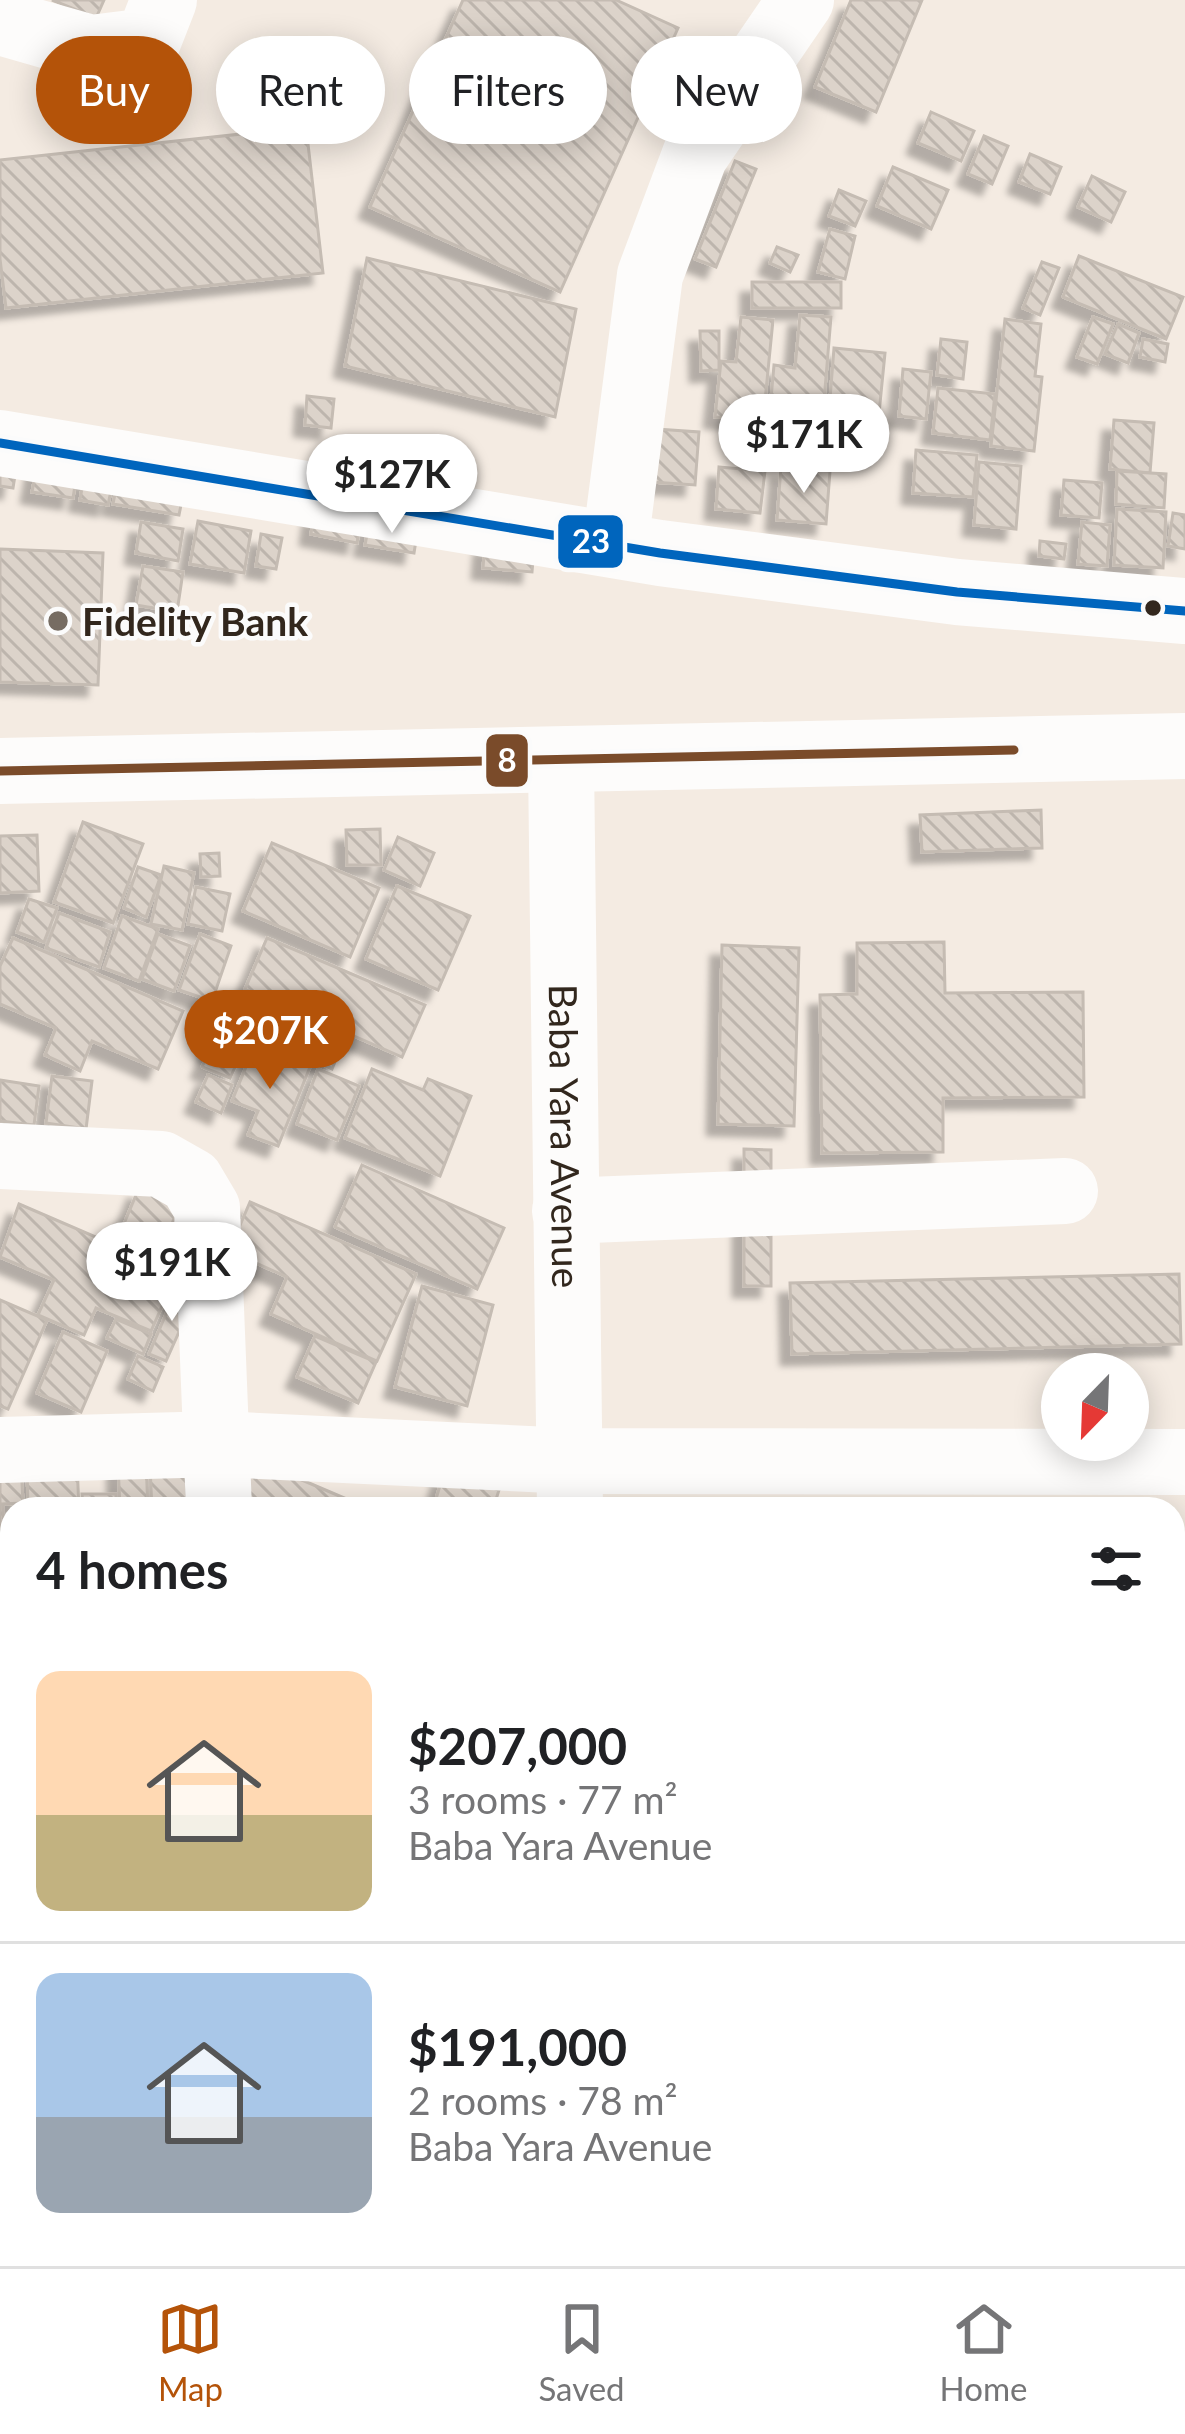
<!DOCTYPE html>
<meta charset="utf-8">
<style>
:root{--surface:#fff;--page:#f2f2f2;--text:#202124;--muted:#757577;--line:#e0e0e0;--accent:#b45309}
body{margin:0;font-family:Lato,sans-serif;background:var(--page);color:var(--text);height:100vh;display:flex;flex-direction:column;font-size:45px;white-space:nowrap}
*{box-sizing:border-box;margin:0}
p{font-size:39px;color:var(--muted)}
.icon{flex:none;width:66px;height:66px;fill:none;stroke:currentColor;stroke-width:2;stroke-linecap:round;stroke-linejoin:round}
.map{position:relative;flex:1;overflow:hidden}
.details{position:absolute;left:0px;top:1497px;width:1185px;height:771px;display:flex;flex-direction:column;background:var(--surface);border-radius:36px 36px 0 0;box-shadow:0 6px 30px #0003}
.details>*{flex:none}
.guide{position:absolute;left:36px;top:36px;width:1113px;height:108px;display:flex;gap:24px}
.needle{width:78px;rotate:203deg}
.tools{position:absolute;left:1041px;top:1353px;display:grid;gap:24px}
.tools a{display:grid;place-items:center;width:108px;height:108px;border-radius:50%;background:var(--surface);box-shadow:0 6px 30px #0003;font-size:60px}
.price{position:absolute;translate:-50% -102px;padding:0 27px;border-radius:42px;background:#fff;color:#222;font-size:39px;line-height:78px;filter:drop-shadow(0 3px 6px #0008)}
.price::after{content:'';position:absolute;left:50%;top:72px;width:36px;height:27px;margin-left:-18px;background:inherit;clip-path:polygon(0 0,100% 0,50% 100%)}
.price.selected{background:var(--accent);color:#fff}
ul{padding:0;list-style:none}
li{display:flex;align-items:center;gap:36px;height:300px;padding:0 36px}
li+li{border-top:3px solid var(--line)}
li span{display:grid;place-items:center;flex:none;width:336px;height:240px;border-radius:24px;color:#555}
li>.icon{margin-inline-start:auto}
span .icon{width:144px;height:144px;fill:#fffc;stroke-width:1}
li b{font-size:51px}
h2{display:flex;justify-content:space-between;align-items:center;height:144px;padding:0 36px;font-size:51px}
.chip{padding:0 42px;border-radius:54px;background:var(--surface);box-shadow:0 6px 30px #0003;font-size:42px;line-height:108px}
.chip.selected{background:var(--accent);color:#fff}
.dock{display:flex;justify-content:space-around;align-items:center;height:168px;border-top:3px solid var(--line);background:var(--surface);font-size:33px;color:var(--muted)}
.dock a{display:grid;justify-items:center;gap:6px}
.dock .selected{color:var(--accent)}
.map>svg:first-child{display:block}
</style>
<div class="map">
<svg width="1185" height="2266" viewBox="0 0 1185 2266">
<defs>
<pattern id="building-back-hatch" width="6" height="6" patternUnits="userSpaceOnUse" patternTransform="scale(3)"><rect width="6" height="6" fill="#dcd3ca"/><path d="M-1 5l2 2M0 0l6 6M5-1l2 2" fill="none" stroke="#bdb5ad"/></pattern>
<filter id="shadow"><feDropShadow dx="-11" dy="11" stdDeviation="3" flood-color="#0004"/></filter>
</defs>
<rect width="100%" height="100%" fill="#f4ebe2"/>
<polygon fill="#f8d6b4" points="1173,2191 1185,2191 1185,2266 903,2266 903,2256 1173,2256"/>
<g fill="url(#building-back-hatch)" stroke="#c5bcb3" stroke-width="3" filter="url(#shadow)">
<polygon points="52,0 104,0 96,18"/>
<polygon points="463,0 616,0 678,28 560,292 370,207"/>
<polygon points="851,0 922,0 876,112 815,87"/>
<polygon points="931,112 974,131 961,161 918,143"/>
<polygon points="306,127 323,273 6,308 0,259 0,160"/>
<polygon points="984,136 1008,146 992,184 968,174"/>
<polygon points="1030,154 1061,167 1050,194 1019,182"/>
<polygon points="735,161 756,169 716,267 695,259"/>
<polygon points="893,167 948,190 931,229 877,206"/>
<polygon points="1092,176 1125,192 1111,222 1078,207"/>
<polygon points="839,190 866,201 855,226 829,216"/>
<polygon points="830,229 855,236 845,279 818,272"/>
<polygon points="777,247 798,255 790,272 770,263"/>
<polygon points="1079,256 1183,297 1166,339 1063,297"/>
<polygon points="367,258 576,309 555,417 345,366"/>
<polygon points="1042,262 1059,268 1040,315 1023,308"/>
<rect x="752" y="282" width="89" height="26"/>
<polygon points="800,315 831,317 821,437 768,432 774,365 795,368"/>
<polygon points="741,317 773,320 763,421 715,417 721,361 736,362"/>
<polygon points="1093,317 1113,324 1097,364 1077,357"/>
<polygon points="1005,319 1041,324 1035,376 1042,377 1034,451 991,446"/>
<polygon points="1118,324 1139,333 1128,363 1105,354"/>
<polygon points="700,331 719,331 719,370 701,371"/>
<polygon points="941,339 967,342 963,379 937,375"/>
<polygon points="1143,339 1168,344 1165,362 1140,357"/>
<polygon points="834,348 885,353 875,454 826,450"/>
<polygon points="903,369 931,372 926,419 899,416"/>
<polygon points="938,388 995,394 990,440 933,433"/>
<polygon points="307,396 334,399 331,428 305,425"/>
<polygon points="1114,420 1154,423 1150,473 1110,469"/>
<polygon points="656,429 699,432 695,485 652,482"/>
<polygon points="916,450 977,455 973,497 913,493"/>
<polygon points="0,460 17,463 13,488 0,486"/>
<polygon points="979,462 1021,466 1016,529 974,525"/>
<polygon points="37,465 77,473 73,498 32,492"/>
<polygon points="719,467 765,471 760,513 716,509"/>
<polygon points="781,467 830,471 826,524 777,520"/>
<polygon points="1117,471 1166,474 1164,508 1116,504"/>
<polygon points="84,476 113,481 108,505 80,500"/>
<polygon points="118,479 184,490 179,515 113,504"/>
<polygon points="1064,480 1102,483 1099,518 1061,515"/>
<polygon points="1117,509 1166,512 1163,568 1114,565"/>
<polygon points="314,513 361,521 357,543 311,534"/>
<polygon points="1173,513 1185,515 1185,549 1168,546"/>
<polygon points="370,519 418,528 414,553 365,545"/>
<polygon points="198,521 251,531 244,573 190,564"/>
<polygon points="141,522 183,529 178,561 136,553"/>
<polygon points="1082,522 1110,525 1107,566 1078,564"/>
<polygon points="261,534 282,538 276,569 256,566"/>
<polygon points="1040,541 1066,544 1064,559 1039,556"/>
<polygon points="485,543 534,548 532,572 483,568"/>
<polygon points="0,549 103,553 98,685 0,682"/>
<polygon points="143,566 183,572 177,612 136,605"/>
<polygon points="1041,810 1042,848 922,852 920,815"/>
<polygon points="83,822 143,844 113,923 54,902"/>
<polygon points="380,829 381,865 347,865 346,830"/>
<polygon points="37,835 39,891 0,893 0,836"/>
<polygon points="398,837 434,853 420,886 384,870"/>
<polygon points="272,843 379,888 350,957 243,911"/>
<polygon points="219,853 220,876 201,877 200,854"/>
<polygon points="164,866 194,873 182,930 151,924"/>
<polygon points="138,867 161,875 146,917 124,908"/>
<polygon points="397,886 470,916 438,990 366,959"/>
<polygon points="196,887 230,894 222,931 188,924"/>
<polygon points="29,899 57,908 44,942 17,932"/>
<polygon points="59,913 110,932 99,967 46,948"/>
<polygon points="122,916 158,929 139,981 104,968"/>
<polygon points="158,934 190,946 174,991 142,979"/>
<polygon points="200,934 231,946 212,1001 179,990"/>
<polygon points="13,938 183,1011 158,1069 92,1041 80,1071 45,1055 56,1028 0,1004 0,966"/>
<polygon points="267,938 425,1005 402,1057 347,1033 332,1069 286,1049 301,1014 245,989"/>
<polygon points="944,942 945,993 1083,992 1084,1097 943,1098 943,1152 822,1153 820,995 857,994 857,943"/>
<polygon points="722,945 799,948 794,1126 718,1124"/>
<polygon points="224,1012 253,1023 237,1063 208,1052"/>
<polygon points="255,1045 310,1067 278,1146 248,1135 258,1111 232,1101"/>
<polygon points="207,1056 235,1067 230,1078 202,1067"/>
<polygon points="318,1069 359,1086 337,1140 297,1124"/>
<polygon points="372,1069 423,1090 428,1079 471,1096 440,1176 345,1138"/>
<polygon points="208,1075 232,1085 221,1113 196,1102"/>
<polygon points="52,1076 92,1081 86,1129 46,1123"/>
<polygon points="0,1080 39,1086 34,1125 0,1121"/>
<polygon points="744,1149 771,1150 771,1286 744,1286"/>
<polygon points="362,1165 504,1228 477,1289 335,1227"/>
<polygon points="139,1188 180,1205 158,1256 118,1238"/>
<polygon points="250,1202 416,1274 377,1361 271,1314 287,1277 229,1251"/>
<polygon points="19,1204 177,1272 151,1331 96,1308 84,1335 38,1315 54,1280 0,1257"/>
<polygon points="1179,1274 1181,1344 792,1354 790,1283"/>
<polygon points="422,1286 493,1305 467,1406 395,1387"/>
<polygon points="177,1288 195,1296 166,1361 149,1354"/>
<polygon points="0,1300 47,1320 8,1409 0,1406"/>
<polygon points="116,1319 151,1334 143,1354 107,1338"/>
<polygon points="63,1332 107,1351 81,1412 37,1393"/>
<polygon points="315,1336 376,1362 358,1403 297,1377"/>
<polygon points="138,1356 163,1367 153,1391 128,1379"/>
<polygon points="255,1460 370,1509 234,1509"/>
<polygon points="146,1462 148,1509 120,1509 118,1463"/>
<polygon points="21,1463 23,1503 3,1504 4,1539 0,1539 0,1464"/>
<polygon points="77,1464 79,1509 28,1509 27,1466"/>
<polygon points="150,1467 186,1467 187,1509 152,1509"/>
<polygon points="444,1472 499,1490 493,1509 433,1509"/>
<polygon points="82,1494 116,1494 116,1509 83,1509"/>
<polygon points="12,1545 12,1590 0,1590 0,1546"/>
<polygon points="12,1616 12,1659 0,1660 0,1617"/>
<rect x="3" y="1712" width="9" height="22"/>
<polygon points="0,1748 12,1748 12,1853 10,1768 0,1768"/>
<rect x="0" y="1861" width="12" height="183"/>
<polygon points="0,2058 12,2058 12,2095 5,2095 5,2144 0,2145"/>
<polygon points="8,2099 12,2099 12,2220 0,2220 0,2148 9,2147"/>
<polygon points="245,2256 277,2256 300,2266 241,2266"/>
<polygon points="292,2256 344,2256 340,2266 317,2266"/>
</g>
<g fill="none" stroke-linecap="round" stroke-linejoin="round">
<g stroke="#fdfcfb" stroke-width="66">
<polyline points="0,22 91,48 148,41 164,0"/>
<polyline points="0,443 660,553 957,592 1185,611"/>
<polyline points="615,545 650,275 695,155 801,0"/>
<polyline points="0,1156 161,1164 191,1181 207,1208 219,1509"/>
<polyline points="565,1211 1065,1191"/>
<polyline points="0,1450 218,1444 571,1461 1185,1462"/>
<polyline points="0,1662 12,1662"/>
<polyline points="0,1858 12,1858"/>
<polyline points="0,2052 12,2051"/>
<polyline points="50,2256 204,2265"/>
</g>
<g stroke="#fdfcfb" stroke-width="66">
<path id="s1" d="M 561,761 L 570,1509"/>
<polyline points="0,771 1185,746"/>
<polyline points="568,2266 568,2256"/>
</g>
<g stroke="#fbfbfb" stroke-width="18">
<polyline id="bus-1" points="0,443 660,553 957,592 1185,611"/>
</g>
<g stroke="#fbfbfb" stroke-width="18">
<polyline id="bus-2" points="0,771 1014,750"/>
</g>
<use href="#bus-1" stroke="#0065bd" stroke-width="9"/>
<use href="#bus-2" stroke="#7a4b2a" stroke-width="9"/>
</g>
<circle fill="#32271d" stroke="#fbfbfb" stroke-width="4.5" cx="1153" cy="608" r="10"/>
<circle fill="#766c62" stroke="#fbfbfb" stroke-width="4.5" cx="58" cy="621" r="12"/>
<g text-anchor="middle" dominant-baseline="central" stroke-width="9" stroke-linejoin="round" paint-order="stroke">
<g font-size="39" font-weight="bold" fill="#32271d" stroke="#fbfbfb" text-anchor="start">
<text x="82" y="621">Fidelity Bank</text>
</g>
<g font-size="39" fill="#32271d" stroke="#fbfbfb">
<text stroke="none"><textPath href="#s1" startOffset="375">Baba Yara Avenue</textPath></text>
</g>
</g>
<g stroke="#fbfbfb" stroke-width="4.5">
<rect x="556" y="513" width="69" height="57" rx="12" fill="#0065bd"/>
<rect x="484" y="732" width="46" height="57" rx="12" fill="#7a4b2a"/>
</g>
<g font-size="33" text-anchor="middle" font-weight="bold" fill="#fff">
<text x="591" y="553">23</text>
<text x="507" y="772">8</text>
</g>
</svg>
<div class="tools">
<a><svg class="needle" viewBox="-14 -14 28 28"><path d="M0-13l5 13h-10z" fill="#e53935"/><path d="M0 13l5-13h-10z" fill="#757577"/></svg></a>
</div>
<b class="price" style="left:804px;top:496px">$171K</b>
<b class="price" style="left:392px;top:536px">$127K</b>
<b class="price selected" style="left:270px;top:1092px">$207K</b>
<b class="price" style="left:172px;top:1324px">$191K</b>
<div class="guide">
<a class="chip selected">Buy</a>
<a class="chip">Rent</a>
<a class="chip">Filters</a>
<a class="chip">New</a>
</div>
<section class="details">
<h2>4 homes<svg class="icon" aria-label="filters" viewBox="0 0 24 24"><path d="M4 7h16M4 17h16"/><circle cx="9" cy="7" r="2"/><circle cx="15" cy="17" r="2"/></svg></h2>
<ul>
<li><span style="background:linear-gradient(#ffd9b3 60%,#c2b280 0)"><svg class="icon" aria-label="home" viewBox="0 0 24 24"><path d="M3 11l9-7 9 7M6 9v11h12V9"/></svg></span><div><b>$207,000</b><p>3 rooms · 77 m²</p><p>Baba Yara Avenue</p></div></li>
<li><span style="background:linear-gradient(#a9c7e8 60%,#9aa5b1 0)"><svg class="icon" aria-label="home" viewBox="0 0 24 24"><path d="M3 11l9-7 9 7M6 9v11h12V9"/></svg></span><div><b>$191,000</b><p>2 rooms · 78 m²</p><p>Baba Yara Avenue</p></div></li>
</ul>
</section>
</div>
<nav class="dock">
<a class="selected"><svg class="icon" aria-label="map" viewBox="0 0 24 24"><path d="M3 6l6-2 6 2 6-2v14l-6 2-6-2-6 2zM9 4v14M15 6v14"/></svg>Map</a>
<a><svg class="icon" aria-label="saved" viewBox="0 0 24 24"><path d="M7 4h10v16l-5-4-5 4z"/></svg>Saved</a>
<a><svg class="icon" aria-label="home" viewBox="0 0 24 24"><path d="M3 11l9-7 9 7M6 9v11h12V9"/></svg>Home</a>
</nav>
